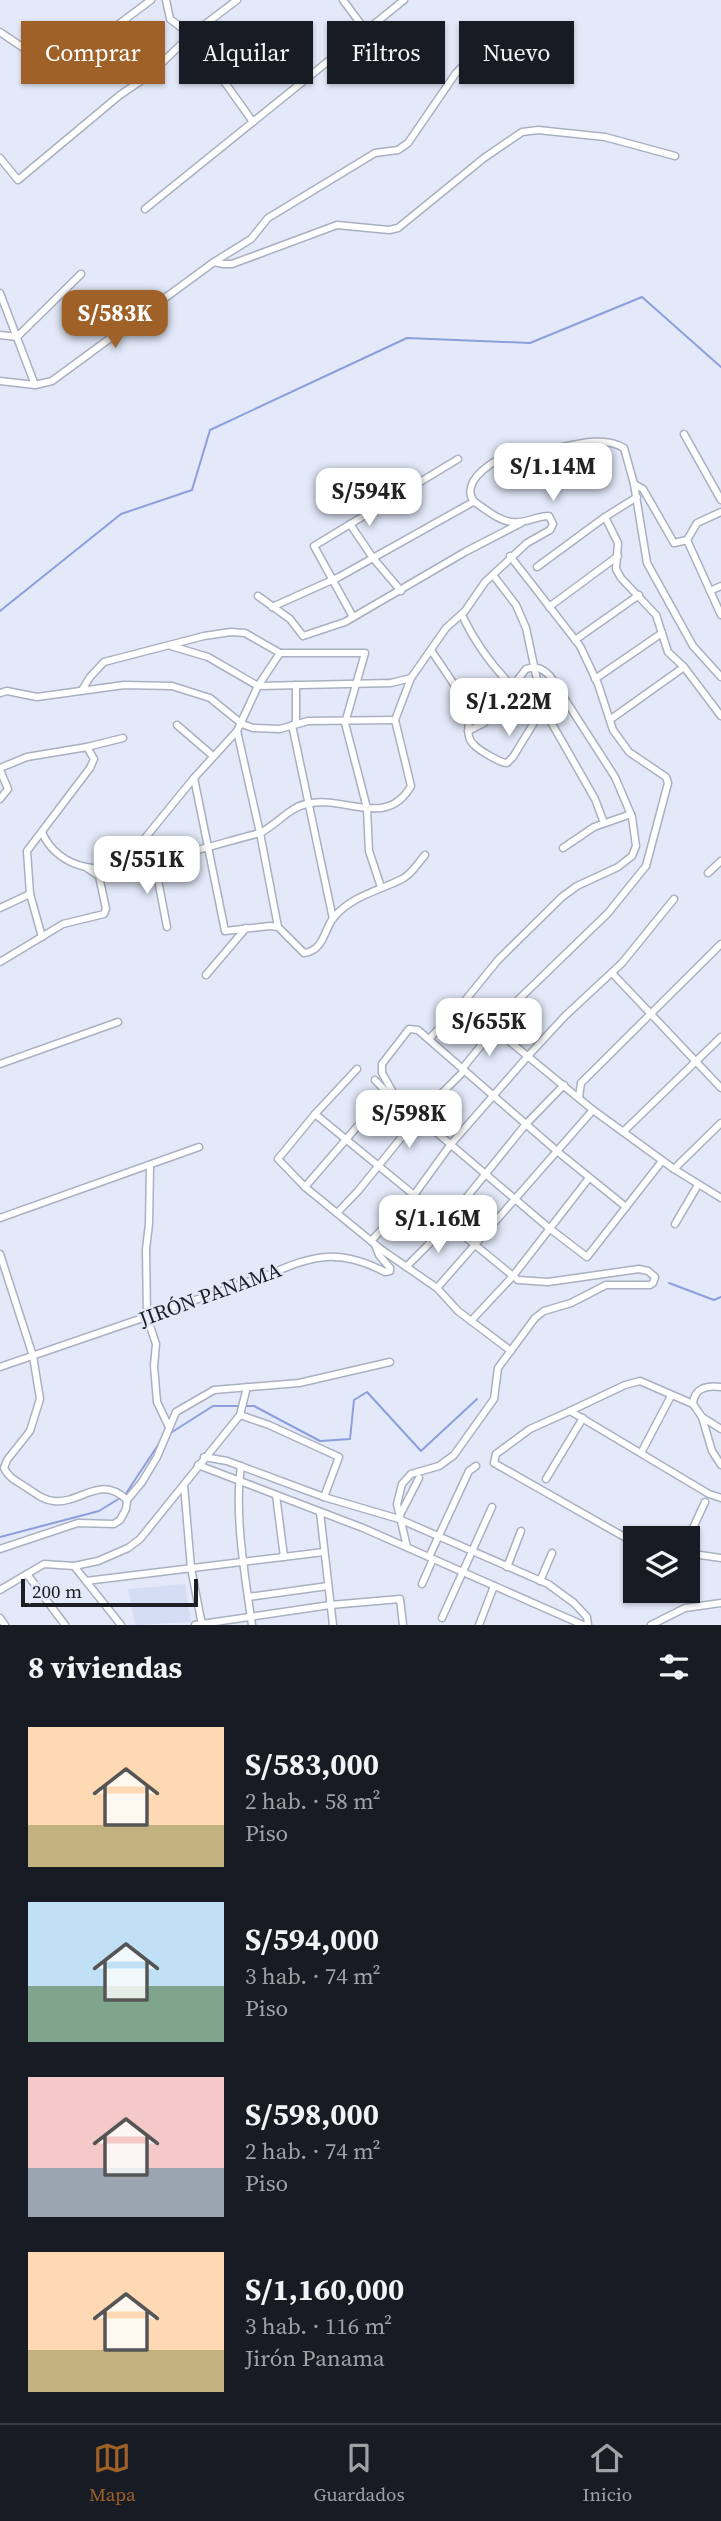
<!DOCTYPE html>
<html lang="es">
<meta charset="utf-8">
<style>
:root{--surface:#171b24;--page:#242831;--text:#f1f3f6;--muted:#9ea1a6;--line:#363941;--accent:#9f6127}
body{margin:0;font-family:"Source Serif 4",serif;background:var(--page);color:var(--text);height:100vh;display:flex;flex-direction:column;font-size:26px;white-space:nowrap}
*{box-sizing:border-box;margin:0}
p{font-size:23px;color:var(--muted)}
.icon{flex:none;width:38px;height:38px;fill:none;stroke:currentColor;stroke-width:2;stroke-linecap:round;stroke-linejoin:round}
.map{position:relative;height:1625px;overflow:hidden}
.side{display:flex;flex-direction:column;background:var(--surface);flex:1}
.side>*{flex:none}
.guide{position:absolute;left:21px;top:21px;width:679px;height:63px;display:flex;gap:14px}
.buttons{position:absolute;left:623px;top:1526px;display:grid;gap:14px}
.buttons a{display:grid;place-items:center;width:77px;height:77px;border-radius:0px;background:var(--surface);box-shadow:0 2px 5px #0004;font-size:35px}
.scale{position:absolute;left:21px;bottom:18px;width:177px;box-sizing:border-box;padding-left:7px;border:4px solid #1c1e24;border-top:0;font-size:19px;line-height:24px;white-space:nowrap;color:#1c1e24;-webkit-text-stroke:5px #e3e9f9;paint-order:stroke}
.price{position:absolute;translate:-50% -60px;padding:0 16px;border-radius:14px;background:#fff;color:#222;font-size:23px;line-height:46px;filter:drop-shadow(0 2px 4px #0008)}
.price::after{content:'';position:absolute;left:50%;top:42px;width:21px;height:16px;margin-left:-10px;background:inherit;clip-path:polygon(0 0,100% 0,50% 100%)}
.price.on{background:var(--accent);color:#fff}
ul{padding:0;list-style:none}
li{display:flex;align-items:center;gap:21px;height:175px;padding:0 28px}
li span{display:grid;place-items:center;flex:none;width:196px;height:140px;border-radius:0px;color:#555}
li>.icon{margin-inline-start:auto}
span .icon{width:84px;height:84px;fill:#fffc;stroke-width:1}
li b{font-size:30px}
h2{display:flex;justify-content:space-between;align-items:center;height:84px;padding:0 28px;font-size:30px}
.chip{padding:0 24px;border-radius:0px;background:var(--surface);box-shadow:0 2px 5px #0004;font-size:24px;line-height:63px}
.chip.on{background:var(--accent);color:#fff}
.menu{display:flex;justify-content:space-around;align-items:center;height:98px;border-top:2px solid var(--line);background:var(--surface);font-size:19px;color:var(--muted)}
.menu a{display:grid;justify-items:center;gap:4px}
.menu .on{color:var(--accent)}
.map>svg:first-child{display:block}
</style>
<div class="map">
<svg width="721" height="1625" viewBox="0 0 721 1625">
<rect width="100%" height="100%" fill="#e3e9f9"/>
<polygon fill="#d4ddf4" points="185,1584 191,1622 135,1625 128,1589"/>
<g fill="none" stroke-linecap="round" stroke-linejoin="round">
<g stroke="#8b9fdd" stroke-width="2">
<polyline points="0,611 121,514 192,490 210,430 407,338 530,343 642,297 721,367"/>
<polyline points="669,1283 714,1300 721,1297"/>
<polyline points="245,1406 254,1406 320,1441 350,1439 354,1400 367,1392 421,1451 477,1399"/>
<polyline points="169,1434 213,1406 239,1406"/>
<polyline points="125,1495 162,1439"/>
<polyline points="0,1537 99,1511 120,1498"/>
</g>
<g stroke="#aab0c0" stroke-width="9">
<g id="street">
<polyline points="166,0 170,19 191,35 253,122"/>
<polyline points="343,0 366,31"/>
<polyline points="0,32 28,51 59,65 71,60 151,0"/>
<polyline points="0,158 18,180 120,95 148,76 191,35 237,0"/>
<polyline points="145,209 404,0"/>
<polyline points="214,262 223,264 232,264 337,225 389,230 398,228 484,158 522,132 538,130 605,137 675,156"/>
<polyline points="0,293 35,385"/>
<polyline points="0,335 17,337 81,274"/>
<polyline points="0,381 35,385 52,381 214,262 251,239 268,218 375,153 398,150 408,143 456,73 466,63 469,56 466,52"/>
<polyline points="684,434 721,500"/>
<polyline points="634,484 643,489 674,543 687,540 697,523 721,512"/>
<polyline points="605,517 618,543 616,569 621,578 656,615 668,652 684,667 721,716"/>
<polyline points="350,524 373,558 401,591"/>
<polyline points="687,540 721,615"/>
<polyline points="537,567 605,517 637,497"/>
<polyline points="493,575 516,605 526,628 543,708 595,799 604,823"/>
<polyline points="710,591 721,586"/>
<polyline points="258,596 290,619 303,636 345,622 465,552 521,523"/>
<polyline points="272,607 339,577 473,502"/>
<polyline points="549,607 618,556"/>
<path d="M 462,615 C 475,643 491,665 513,687"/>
<polyline points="353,617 314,546 458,459"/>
<polyline points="575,640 639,595"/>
<polyline points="171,646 208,657 258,686 391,683 411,678"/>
<path d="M 431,650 C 443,669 461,691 468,713 C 471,723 464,736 474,745 C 479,750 500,763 507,763 L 513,757 L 543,708"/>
<polyline points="595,679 662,633"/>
<polyline points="82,690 90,677 104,662 204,636 231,632 245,633 280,653 365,653 345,723 367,808 369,851 381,887"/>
<polyline points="0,693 7,691 37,697 124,685 172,686 210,698 242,724 253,728 280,729 308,721 395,720"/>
<polyline points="611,719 684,667"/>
<polyline points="296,724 296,685"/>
<polyline points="177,725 213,756"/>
<polyline points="292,725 333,919"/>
<polyline points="237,731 260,833 278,927"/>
<polyline points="87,747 123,738"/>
<polyline points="0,768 27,757 87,747 94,759 90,768 27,851 30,894 42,937"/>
<polyline points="0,770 8,789 0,799"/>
<path d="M 194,778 L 225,931 L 270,926 L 278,927 L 304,953 C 324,951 324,929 334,917 C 352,896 378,891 402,879 C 411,875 418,863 425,855"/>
<path d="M 42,832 C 49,850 66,863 86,867 C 124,875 219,843 260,833 C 276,825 289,808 306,804 C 343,794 386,830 411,786 L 395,720 L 411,678 L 446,628 L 465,611 L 485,582 L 527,543 L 550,530 L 553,524 L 549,516 C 536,516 525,524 512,522 C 500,521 489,512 479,505 C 472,501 469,495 471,487 C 475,471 501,456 517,452 C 526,451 536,452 544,451 C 568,447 602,434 624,448 L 634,484 L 647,563 L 693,646 L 721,677"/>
<polyline points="563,848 594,827 631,814"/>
<polyline points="154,859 167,927"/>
<polyline points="123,865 194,778 237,731 258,686 280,653"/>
<polyline points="708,873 721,861"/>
<polyline points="0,908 30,894"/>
<polyline points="0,962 63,924 104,914 106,909 99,876 87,868"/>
<polyline points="612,973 721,1088"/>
<polyline points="206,975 246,928"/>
<polyline points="463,1003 593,1110 674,1169 721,1198"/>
<path d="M 429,1039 L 463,1003 L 498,960 L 562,897 L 577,886 L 618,867 L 632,856 L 636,846 L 632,817 L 615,777 L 550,676 C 542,668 537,666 526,669 L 484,723 L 468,731"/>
<polyline points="0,1064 118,1022"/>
<polyline points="357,1069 315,1114 278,1159 305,1187 382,1250 437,1288 458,1311 511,1351"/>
<polyline points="462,1069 518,1000 608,913 646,866 668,783 666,777 629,752 624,745 613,730 598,684 580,646 510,556"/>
<polyline points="375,1080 393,1099 396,1098 549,1228 587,1257 662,1161"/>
<polyline points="395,1096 382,1073 382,1064 409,1029 418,1030 558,1152 626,1207"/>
<polyline points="579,1097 581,1083 721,944"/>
<polyline points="315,1114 518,1280 548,1282 639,1269 648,1271 655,1277 653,1283 650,1285 606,1285 571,1303 544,1311 535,1318 498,1368 494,1399 454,1455 439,1466 411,1474 402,1484 397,1504 407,1547"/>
<polyline points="623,1132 721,1037"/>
<polyline points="150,1166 149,1224 146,1249 147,1317 156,1344 154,1366 157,1402 169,1427"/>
<polyline points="674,1169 721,1123"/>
<polyline points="305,1187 387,1092"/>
<polyline points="337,1213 358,1191 418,1117 464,1071"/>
<polyline points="0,1218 199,1147"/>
<polyline points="675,1224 698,1185"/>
<polyline points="371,1241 414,1195 451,1144 528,1056 565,1016 622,963 674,899"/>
<path d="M 0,1254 L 33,1356 L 40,1399 L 30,1431 L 7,1460 L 4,1468 C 8,1477 16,1481 24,1486 C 34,1492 42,1500 54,1501 C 81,1504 100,1474 127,1500 L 126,1509 L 120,1520 L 114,1524 L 78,1523 L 0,1549"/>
<polyline points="406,1267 428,1245 526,1124 564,1085"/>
<polyline points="437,1288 593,1110"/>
<polyline points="471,1321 513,1276 589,1178"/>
<path d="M 0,1367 L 268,1275 C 313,1255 339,1248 385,1272 L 390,1271 L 390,1268 L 379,1255 L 375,1245"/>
<path d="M 721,1387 C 707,1385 694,1388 693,1404 L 702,1417 L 721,1429"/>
<polyline points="570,1411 625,1385 640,1381 693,1404"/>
<polyline points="240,1415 269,1425 339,1457 324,1497"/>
<polyline points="702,1417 712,1451 721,1465"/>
<polyline points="641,1453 671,1396"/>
<polyline points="204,1457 227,1461 324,1497 399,1519 548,1584 574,1603 587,1617 588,1625"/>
<polyline points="198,1465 363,1528 583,1625"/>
<path d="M 241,1466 C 234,1514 245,1576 252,1625"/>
<polyline points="546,1479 583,1418"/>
<polyline points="184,1485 191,1568 202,1625"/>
<polyline points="276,1495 284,1557"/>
<polyline points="127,1500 142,1482 157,1457 176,1412 214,1390 299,1383 390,1362"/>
<polyline points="320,1512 333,1625"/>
<polyline points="400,1515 419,1478"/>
<polyline points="688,1539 705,1502"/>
<polyline points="635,1543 494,1463 496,1454 530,1429 570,1411 709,1494 721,1498"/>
<polyline points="429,1557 469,1471 476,1466"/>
<polyline points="688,1559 700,1555 721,1558"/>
<polyline points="74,1566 121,1625"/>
<polyline points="507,1567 521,1531"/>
<polyline points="27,1574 65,1625"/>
<polyline points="86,1581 324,1552"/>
<polyline points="540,1581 552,1553"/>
<polyline points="422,1584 433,1559"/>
<polyline points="0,1590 44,1564 74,1566 98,1561 128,1548 140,1539 240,1415 247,1387"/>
<polyline points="248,1597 328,1586"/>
<polyline points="0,1618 5,1625"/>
<polyline points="442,1618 492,1507"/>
<polyline points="195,1625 330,1605 400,1599 403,1625"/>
<polyline points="479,1625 494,1586"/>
<polyline points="651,1625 685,1608 721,1603"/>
</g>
</g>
<use href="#street" stroke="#fff" stroke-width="6"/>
</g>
<g text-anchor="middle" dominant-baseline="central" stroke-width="5" stroke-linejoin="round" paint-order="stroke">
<g font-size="21" fill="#1c1e24" stroke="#e3e9f9">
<text transform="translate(210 1294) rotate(-20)">JIRÓN PANAMA</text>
</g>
</g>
</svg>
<div class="buttons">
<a><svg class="icon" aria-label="layers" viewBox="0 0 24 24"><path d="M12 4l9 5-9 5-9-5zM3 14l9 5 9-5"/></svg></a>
</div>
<div class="scale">200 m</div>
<b class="price on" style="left:115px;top:350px">S/583K</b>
<b class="price" style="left:553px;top:503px">S/1.14M</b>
<b class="price" style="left:369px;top:528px">S/594K</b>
<b class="price" style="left:509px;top:738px">S/1.22M</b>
<b class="price" style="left:147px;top:896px">S/551K</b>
<b class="price" style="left:489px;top:1058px">S/655K</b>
<b class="price" style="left:409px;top:1150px">S/598K</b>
<b class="price" style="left:438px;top:1255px">S/1.16M</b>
<div class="guide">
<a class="chip on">Comprar</a>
<a class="chip">Alquilar</a>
<a class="chip">Filtros</a>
<a class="chip">Nuevo</a>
</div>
</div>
<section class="side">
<h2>8 viviendas<svg class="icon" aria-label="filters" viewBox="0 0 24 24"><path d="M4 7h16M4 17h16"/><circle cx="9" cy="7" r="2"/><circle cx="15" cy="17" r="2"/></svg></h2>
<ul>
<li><span style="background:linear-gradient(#ffd9b3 70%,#c2b280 0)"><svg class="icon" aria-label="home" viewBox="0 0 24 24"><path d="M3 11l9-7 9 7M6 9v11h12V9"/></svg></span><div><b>S/583,000</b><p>2 hab. · 58 m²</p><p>Piso</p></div></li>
<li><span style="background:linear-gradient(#bfe0f5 60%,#7fa58c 0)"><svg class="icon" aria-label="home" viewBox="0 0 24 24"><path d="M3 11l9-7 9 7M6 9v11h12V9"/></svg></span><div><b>S/594,000</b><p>3 hab. · 74 m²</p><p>Piso</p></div></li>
<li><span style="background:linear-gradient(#f6c9c9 65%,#9aa5b1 0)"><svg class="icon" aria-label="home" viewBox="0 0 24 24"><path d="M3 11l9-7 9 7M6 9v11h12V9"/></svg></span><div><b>S/598,000</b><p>2 hab. · 74 m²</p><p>Piso</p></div></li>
<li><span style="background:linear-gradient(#ffd9b3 70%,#c2b280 0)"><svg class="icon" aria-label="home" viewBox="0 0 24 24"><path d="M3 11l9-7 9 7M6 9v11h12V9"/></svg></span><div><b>S/1,160,000</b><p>3 hab. · 116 m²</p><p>Jirón Panama</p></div></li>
</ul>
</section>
<nav class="menu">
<a class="on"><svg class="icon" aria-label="map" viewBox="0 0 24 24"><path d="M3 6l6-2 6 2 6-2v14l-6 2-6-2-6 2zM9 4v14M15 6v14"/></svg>Mapa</a>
<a><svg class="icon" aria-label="saved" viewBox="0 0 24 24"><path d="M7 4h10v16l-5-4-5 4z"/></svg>Guardados</a>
<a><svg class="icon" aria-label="home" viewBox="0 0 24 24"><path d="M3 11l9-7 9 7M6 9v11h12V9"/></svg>Inicio</a>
</nav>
